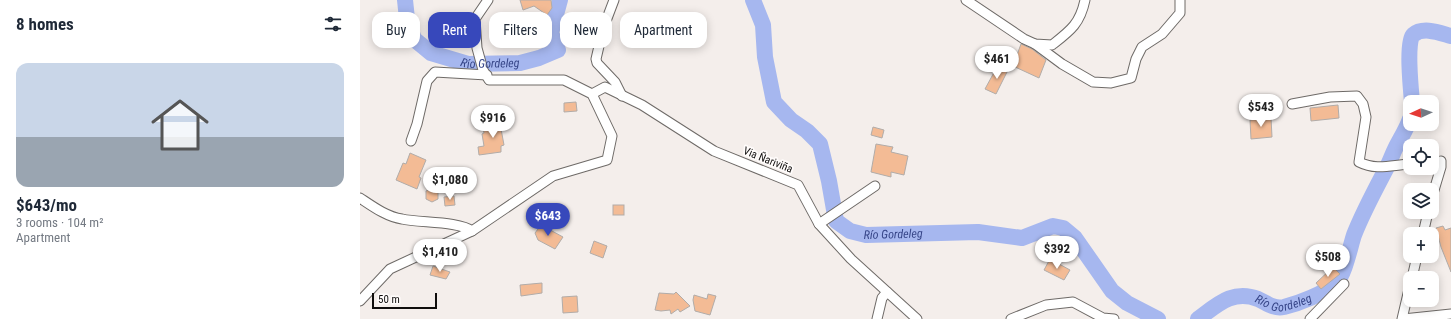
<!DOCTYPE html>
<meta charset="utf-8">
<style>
:root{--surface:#fff;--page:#f6f6f7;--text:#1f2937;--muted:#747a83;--line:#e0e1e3;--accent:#3748bb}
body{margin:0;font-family:"Roboto Condensed",sans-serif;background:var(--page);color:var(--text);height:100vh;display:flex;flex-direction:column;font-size:15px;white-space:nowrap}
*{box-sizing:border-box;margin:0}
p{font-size:13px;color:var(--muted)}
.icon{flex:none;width:22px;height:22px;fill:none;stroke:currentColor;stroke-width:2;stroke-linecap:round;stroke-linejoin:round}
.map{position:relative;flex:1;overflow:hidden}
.sheet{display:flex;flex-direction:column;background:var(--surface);width:360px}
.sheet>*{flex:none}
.banner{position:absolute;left:12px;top:12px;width:380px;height:36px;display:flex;gap:8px}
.needle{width:26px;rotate:267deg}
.tools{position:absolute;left:1043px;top:95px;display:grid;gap:8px}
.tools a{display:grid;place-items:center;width:36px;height:36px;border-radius:8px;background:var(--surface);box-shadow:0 2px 10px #0003;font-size:20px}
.scale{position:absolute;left:12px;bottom:10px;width:65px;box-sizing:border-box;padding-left:4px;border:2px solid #0f0d0c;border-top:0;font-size:11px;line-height:14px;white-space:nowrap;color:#0f0d0c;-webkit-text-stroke:3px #fffcfb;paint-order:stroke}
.price{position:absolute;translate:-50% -34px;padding:0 9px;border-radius:14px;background:#fff;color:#222;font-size:13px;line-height:26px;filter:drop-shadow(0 1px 2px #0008)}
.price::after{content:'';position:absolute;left:50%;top:24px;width:12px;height:9px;margin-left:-6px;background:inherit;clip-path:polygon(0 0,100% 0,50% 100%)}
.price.current{background:var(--accent);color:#fff}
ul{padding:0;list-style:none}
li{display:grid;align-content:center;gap:8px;height:212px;padding:0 16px}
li+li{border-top:1px solid var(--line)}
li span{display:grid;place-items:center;height:124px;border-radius:12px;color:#555}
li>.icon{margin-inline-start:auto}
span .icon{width:72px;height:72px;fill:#fffc;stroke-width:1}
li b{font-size:17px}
h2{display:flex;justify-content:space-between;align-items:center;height:48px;padding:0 16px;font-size:17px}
.pill{padding:0 14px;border-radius:12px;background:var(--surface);box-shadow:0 2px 10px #0003;font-size:14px;line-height:36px}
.pill.current{background:var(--accent);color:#fff}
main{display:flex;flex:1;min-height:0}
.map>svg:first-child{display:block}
</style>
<main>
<section class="sheet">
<h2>8 homes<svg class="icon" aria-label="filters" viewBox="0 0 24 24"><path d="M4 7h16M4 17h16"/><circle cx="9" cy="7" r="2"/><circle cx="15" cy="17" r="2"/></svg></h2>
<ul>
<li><span style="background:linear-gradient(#c9d6e8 60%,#9aa5b1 0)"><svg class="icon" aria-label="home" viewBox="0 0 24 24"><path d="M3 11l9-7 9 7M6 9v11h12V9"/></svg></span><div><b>$643/mo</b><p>3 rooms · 104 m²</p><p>Apartment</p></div></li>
</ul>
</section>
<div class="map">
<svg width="1091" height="319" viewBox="0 0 1091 319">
<rect width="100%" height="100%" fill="#f4eeeb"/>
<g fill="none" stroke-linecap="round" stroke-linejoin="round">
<g stroke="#a6b7ef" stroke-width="16">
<path id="s1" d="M 45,0 L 47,19 L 54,39 L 71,53 L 108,64 L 160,63 L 179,58 L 198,50 L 191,33 L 200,0"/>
<path id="s2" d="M 393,0 L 403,25 L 405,57 L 414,102 L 431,120 L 447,131 L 460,144 L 469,181 L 476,221 L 490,231 L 506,235 L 618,232 L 662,238 L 693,226 L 703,228 L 715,238 L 752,291 L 767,303 L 798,319"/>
<path d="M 1052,102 C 1051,91 1046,41 1053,35 C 1063,26 1080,33 1091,36"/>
<path id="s3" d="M 838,319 C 857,305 873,289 898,299 C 907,303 913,309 924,307 C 940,303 963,294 976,283 C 985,274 990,247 994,235 C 1003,212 1015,190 1026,169 C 1030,162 1032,155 1035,149 C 1040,139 1046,130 1050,119"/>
</g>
</g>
<g fill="#f3bb95" stroke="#b1aca9">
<polygon points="160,0 191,0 192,8 187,15 174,6 163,10"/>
<polygon points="661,44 672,49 686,60 679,78 653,66"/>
<polygon points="638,65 648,70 636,94 625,89"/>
<polygon points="898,100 912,100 912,111 898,107"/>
<polygon points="216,102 217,111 204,112 204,103"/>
<polygon points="978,105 979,118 951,121 950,108"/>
<polygon points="911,118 912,137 891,139 890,120"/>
<polygon points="149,121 150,127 141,129 144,145 141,146 141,152 119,155 118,147 124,146 122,134 124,133 123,127"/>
<polygon points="513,127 524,130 522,138 511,135"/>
<polygon points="516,144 533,147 531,152 548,156 544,175 531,172 531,177 511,172"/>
<polygon points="50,153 66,160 59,177 61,178 57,189 36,180 43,163 46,164"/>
<polygon points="72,188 78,191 78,199 72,202 66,199 66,191"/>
<polygon points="94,196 95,205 85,206 84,197"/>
<rect x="253" y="205" width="11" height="10"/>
<polygon points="181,225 203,237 195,249 178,240 175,233"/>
<polygon points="1083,226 1085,230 1091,228 1091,272 1081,247 1076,228"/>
<polygon points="234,241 247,246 243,258 230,253"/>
<polygon points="690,259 710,270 704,280 684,270"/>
<polygon points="73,266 90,272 86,279 70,275"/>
<polygon points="973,267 980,274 961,289 956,283"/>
<polygon points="182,283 182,293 161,296 160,285"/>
<polygon points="316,292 330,306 320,312 318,309 311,314 310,310 301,311 295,310 299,293 314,294"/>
<polygon points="348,294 356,296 350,315 335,311 333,300 334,295 347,299"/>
<polygon points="217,296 218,312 203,313 202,297"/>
</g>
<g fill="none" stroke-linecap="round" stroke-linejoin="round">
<g stroke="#6e6a67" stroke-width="11">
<g id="minor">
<polyline points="254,0 243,29 236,59 237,63 255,82 262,96"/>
<path d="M 606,0 L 664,39 L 675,44 L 692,45 C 710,31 720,24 725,0"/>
<polyline points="675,44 702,64 733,82 751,83 771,78 776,59 782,47 802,34 820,13 820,0"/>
<polyline points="232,94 245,87 282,105 354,151 438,185 459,224 491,259 557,319"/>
<path d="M 932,104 L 970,97 L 997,96 L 1003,104 L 1006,117 L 999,162 C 1017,171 1031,165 1050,164"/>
<polyline points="51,141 57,124 67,81 75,72 127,75"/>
<polyline points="1072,163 1081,161 1081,167 1072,197"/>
<path d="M 0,198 C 12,206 27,217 42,219 C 59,223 99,221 112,231"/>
<polyline points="459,224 515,186"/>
<polyline points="1063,234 1068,212"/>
<polyline points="1052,278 1057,256"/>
<polyline points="0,301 30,269 112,231 193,176 247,160 252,136 232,94 204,80 129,80 123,70 117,48 115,19 128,0"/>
<polyline points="517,319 522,298 527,292"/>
<polyline points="651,319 686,305 713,302 743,318 754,319"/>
<polyline points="950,319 984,284"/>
<polyline points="1042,319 1050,285"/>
<polyline points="1043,319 1091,314"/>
</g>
</g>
<use href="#minor" stroke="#fff" stroke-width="9"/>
</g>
<g text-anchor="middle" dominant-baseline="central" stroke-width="3.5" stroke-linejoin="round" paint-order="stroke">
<g font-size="11" fill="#0f0d0c" stroke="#fffcfb">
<text transform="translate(408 160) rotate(22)">Via Ñariviña</text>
</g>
<g font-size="12" font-style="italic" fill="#364588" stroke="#fffcfb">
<text stroke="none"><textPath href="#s1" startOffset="123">Río Gordeleg</textPath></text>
<text stroke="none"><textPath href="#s2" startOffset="307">Río Gordeleg</textPath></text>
<text stroke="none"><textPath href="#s3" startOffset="94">Río Gordeleg</textPath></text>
</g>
</g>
</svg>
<div class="tools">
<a><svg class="needle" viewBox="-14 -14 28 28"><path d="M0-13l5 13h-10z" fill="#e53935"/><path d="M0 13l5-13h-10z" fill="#747a83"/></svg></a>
<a><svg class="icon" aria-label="locate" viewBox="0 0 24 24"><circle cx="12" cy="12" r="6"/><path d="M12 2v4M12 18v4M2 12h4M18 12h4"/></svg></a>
<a><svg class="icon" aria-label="layers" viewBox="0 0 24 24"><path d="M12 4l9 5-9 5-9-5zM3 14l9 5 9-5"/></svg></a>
<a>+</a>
<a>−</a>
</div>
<div class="scale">50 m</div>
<b class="price" style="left:637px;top:80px">$461</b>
<b class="price" style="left:901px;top:128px">$543</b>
<b class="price" style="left:133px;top:139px">$916</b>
<b class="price" style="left:90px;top:201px">$1,080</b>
<b class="price current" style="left:188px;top:237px">$643</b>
<b class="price" style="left:697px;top:270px">$392</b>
<b class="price" style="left:80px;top:273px">$1,410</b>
<b class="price" style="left:968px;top:278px">$508</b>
<div class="banner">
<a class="pill">Buy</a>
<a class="pill current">Rent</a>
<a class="pill">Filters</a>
<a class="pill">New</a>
<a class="pill">Apartment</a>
</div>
</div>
</main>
